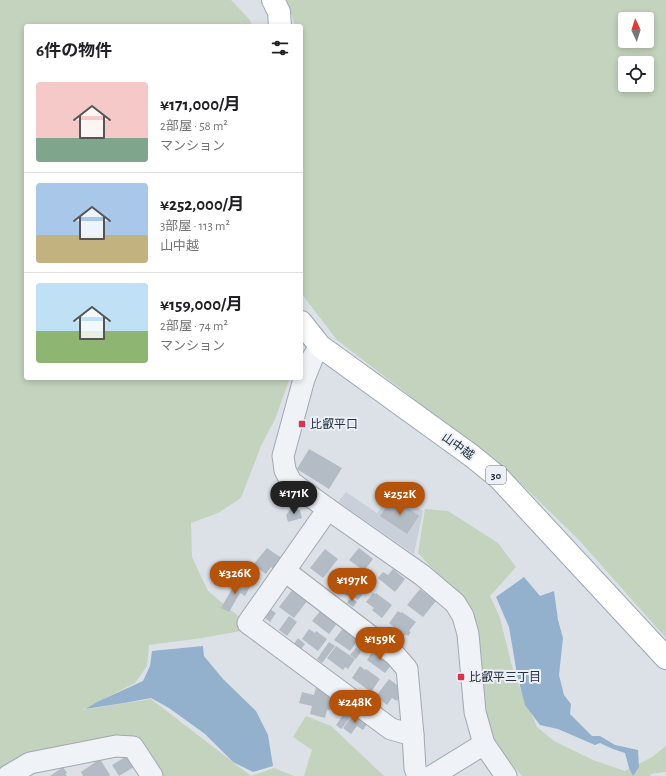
<!DOCTYPE html>
<html lang="ja">
<meta charset="utf-8">
<style>
:root{--surface:#fff;--page:#f2f2f2;--text:#202124;--muted:#757577;--line:#e0e0e0;--accent:#b45309}
body{margin:0;font-family:"Alegreya Sans","Noto Sans JP",sans-serif;background:var(--page);color:var(--text);height:100vh;display:flex;flex-direction:column;font-size:15px;white-space:nowrap}
*{box-sizing:border-box;margin:0}
p{font-size:13px;color:var(--muted)}
.icon{flex:none;width:22px;height:22px;fill:none;stroke:currentColor;stroke-width:2;stroke-linecap:round;stroke-linejoin:round}
.map{position:relative;flex:1;overflow:hidden}
.drawer{position:absolute;left:24px;top:24px;width:279px;height:356px;display:flex;flex-direction:column;background:var(--surface);border-radius:4px;box-shadow:0 2px 6px #0003}
.drawer>*{flex:none}
.needle{width:26px;rotate:356deg}
.tools{position:absolute;left:618px;top:12px;display:grid;gap:8px}
.tools a{display:grid;place-items:center;width:36px;height:36px;border-radius:4px;background:var(--surface);box-shadow:0 2px 6px #0003;font-size:20px}
.price{position:absolute;translate:-50% -34px;padding:0 9px;border-radius:14px;background:var(--accent);color:#fff;font-size:13px;line-height:26px;filter:drop-shadow(0 1px 2px #0008)}
.price::after{content:'';position:absolute;left:50%;top:24px;width:12px;height:9px;margin-left:-6px;background:inherit;clip-path:polygon(0 0,100% 0,50% 100%)}
.price.on{background:#222;color:#fff}
ul{padding:0;list-style:none}
li{display:flex;align-items:center;gap:12px;height:100px;padding:0 12px}
li+li{border-top:1px solid var(--line)}
li span{display:grid;place-items:center;flex:none;width:112px;height:80px;border-radius:4px;color:#555}
li>.icon{margin-inline-start:auto}
span .icon{width:48px;height:48px;fill:#fffc;stroke-width:1}
li b{font-size:17px}
h2{display:flex;justify-content:space-between;align-items:center;height:48px;padding:0 12px;font-size:17px}
.map>svg:first-child{display:block}
</style>
<div class="map">
<svg width="666" height="776" viewBox="0 0 666 776">
<rect width="100%" height="100%" fill="#dce1e8"/>
<polygon fill="#cad0da" points="346,492 377,513 393,493 423,511 414,554 338,502"/>
<g fill="#c3d3bd" fill-rule="evenodd">
<polygon points="0,0 231,0 250,20 252,26 26,26 26,378 290,378 275,419 261,446 241,498 218,513 191,523 192,557 208,591 243,620 241,631 202,638 149,645 147,666 135,683 82,710 151,699 251,776 274,768 294,776 161,776 138,736 33,751 0,773"/>
<path d="M 286,0 L 666,0 L 666,638 L 578,539 L 509,472 L 337,340 L 301,293 L 301,26 L 295,26 L 289,6 ZM 625,19 L 647,19 L 647,41 L 625,41 ZM 625,63 L 647,63 L 647,85 L 625,85 Z"/>
<polygon points="425,509 448,511 498,543 516,567 490,596 500,618 514,674 537,727 554,741 593,760 625,771 652,757 666,746 666,772 664,772 650,774 651,776 522,776 490,739 457,595 418,553"/>
<polygon points="306,716 331,726 384,776 304,776 312,750 293,737"/>
</g>
<g fill="#93b1cc">
<polygon points="524,577 540,596 554,591 558,620 563,638 559,675 564,695 571,704 570,714 592,736 600,736 615,745 638,750 639,767 633,776 629,768 625,753 613,749 600,743 595,745 558,729 540,725 525,705 517,674 509,627 496,597"/>
<polygon points="203,646 204,656 223,679 256,711 268,735 273,766 253,772 233,762 205,734 169,708 151,698 124,703 85,709 97,702 143,681 150,666 152,651"/>
</g>
<g fill="#b3bbc5">
<polygon points="309,449 342,468 329,489 297,469"/>
<polygon points="393,497 419,516 407,534 380,516"/>
<polygon points="292,507 300,510 302,518 288,522 286,515"/>
<polygon points="267,548 283,559 275,570 271,567 266,574 253,565"/>
<polygon points="359,548 373,559 364,571 349,560"/>
<polygon points="325,549 338,559 323,578 310,568"/>
<polygon points="393,569 405,579 395,592 378,578 383,572 388,575"/>
<polygon points="345,574 349,578 352,574 362,582 351,596 349,594 347,596 335,587"/>
<polygon points="237,580 250,587 245,596 240,593 229,612 221,608"/>
<polygon points="362,584 367,588 358,600 352,596"/>
<polygon points="293,589 308,600 294,618 279,607"/>
<polygon points="420,589 436,601 423,617 407,605"/>
<polygon points="373,593 375,594 376,593 392,605 382,618 372,610 374,608 366,602"/>
<polygon points="351,597 357,602 353,607 347,603"/>
<polygon points="270,609 276,613 270,622 264,617"/>
<polygon points="321,610 338,622 329,634 312,621"/>
<polygon points="398,611 401,613 402,612 416,622 409,631 411,632 408,636 406,634 405,636 389,623"/>
<polygon points="289,616 297,622 287,636 279,630"/>
<polygon points="344,627 359,636 356,640 357,641 350,651 334,640"/>
<polygon points="309,629 315,633 316,631 327,639 318,651 302,639"/>
<polygon points="298,638 305,644 301,649 294,644"/>
<polygon points="329,642 335,646 322,663 317,659"/>
<polygon points="336,646 355,659 348,669 345,667 343,670 327,658"/>
<polygon points="356,648 361,652 356,659 350,655"/>
<polygon points="374,649 393,663 385,673 367,660"/>
<polygon points="360,666 365,670 366,669 380,679 371,692 352,678"/>
<polygon points="389,679 404,690 397,701 392,698 387,705 376,696"/>
<polygon points="316,688 331,691 329,698 333,699 330,710 327,710 325,718 310,714 312,706 299,703 302,692 314,695"/>
<polygon points="346,711 352,715 341,729 336,725"/>
<polygon points="354,713 368,723 363,730 357,726 351,734 343,728"/>
<polygon points="127,756 134,767 119,776 112,765"/>
<polygon points="100,759 110,775 109,776 83,776 81,772"/>
<polygon points="63,767 67,773 65,774 67,776 50,776"/>
</g>
<g fill="none" stroke-linecap="round" stroke-linejoin="round">
<g stroke="#a1a8b2" stroke-width="23">
<g id="minor">
<polyline points="320,346 312,359 304,379 283,456 285,470 291,482 328,509 422,575 455,603 463,616 468,634 475,712 484,744 506,776"/>
<polyline points="328,509 248,623 391,729 413,735 415,768 418,776"/>
<polyline points="285,571 395,655 407,669 413,735"/>
<polyline points="8,776 30,763 116,746 133,747 152,776"/>
<polyline points="432,776 484,744"/>
</g>
</g>
<g stroke="#9ba6b5" stroke-width="24">
<g id="major">
<polyline points="273,0 279,12 280,26"/>
<polyline points="301,322 320,346 472,456 499,478 666,658"/>
</g>
</g>
<use href="#minor" stroke="#eff2f6" stroke-width="21"/>
<use href="#major" stroke="#fff" stroke-width="22"/>
</g>
<g fill="#db3453" stroke="#ecf0f6" stroke-width="1.5">
<rect x="298" y="420" width="8" height="8" rx="2"/>
<rect x="457" y="673" width="8" height="8" rx="2"/>
</g>
<g text-anchor="middle" dominant-baseline="central" stroke-width="4" stroke-linejoin="round" paint-order="stroke">
<rect fill="#ecf0f6" stroke="#616a77" stroke-width="1" x="486" y="466" width="20" height="18" rx="3"/>
<g font-size="11" font-weight="bold" fill="#253040">
<text x="496" y="475">30</text>
</g>
<g font-size="12" fill="#253040" stroke="#ecf0f6" text-anchor="start">
<text x="310" y="424">比叡平口</text>
<text x="469" y="677">比叡平三丁目</text>
</g>
<g font-size="12" fill="#253040" stroke="#ecf0f6">
<text transform="translate(458 446) rotate(36)">山中越</text>
</g>
</g>
</svg>
<div class="tools">
<a><svg class="needle" viewBox="-14 -14 28 28"><path d="M0-13l5 13h-10z" fill="#e53935"/><path d="M0 13l5-13h-10z" fill="#757577"/></svg></a>
<a><svg class="icon" aria-label="locate" viewBox="0 0 24 24"><circle cx="12" cy="12" r="6"/><path d="M12 2v4M12 18v4M2 12h4M18 12h4"/></svg></a>
</div>
<b class="price on" style="left:294px;top:515px">¥171K</b>
<b class="price" style="left:400px;top:516px">¥252K</b>
<b class="price" style="left:235px;top:595px">¥326K</b>
<b class="price" style="left:352px;top:602px">¥197K</b>
<b class="price" style="left:380px;top:661px">¥159K</b>
<b class="price" style="left:355px;top:724px">¥248K</b>
<section class="drawer">
<h2>6件の物件<svg class="icon" aria-label="filters" viewBox="0 0 24 24"><path d="M4 7h16M4 17h16"/><circle cx="9" cy="7" r="2"/><circle cx="15" cy="17" r="2"/></svg></h2>
<ul>
<li><span style="background:linear-gradient(#f6c9c9 70%,#7fa58c 0)"><svg class="icon" aria-label="home" viewBox="0 0 24 24"><path d="M3 11l9-7 9 7M6 9v11h12V9"/></svg></span><div><b>¥171,000/月</b><p>2部屋 · 58 m²</p><p>マンション</p></div></li>
<li><span style="background:linear-gradient(#a9c7e8 65%,#c2b280 0)"><svg class="icon" aria-label="home" viewBox="0 0 24 24"><path d="M3 11l9-7 9 7M6 9v11h12V9"/></svg></span><div><b>¥252,000/月</b><p>3部屋 · 113 m²</p><p>山中越</p></div></li>
<li><span style="background:linear-gradient(#bfe0f5 60%,#8fb573 0)"><svg class="icon" aria-label="home" viewBox="0 0 24 24"><path d="M3 11l9-7 9 7M6 9v11h12V9"/></svg></span><div><b>¥159,000/月</b><p>2部屋 · 74 m²</p><p>マンション</p></div></li>
</ul>
</section>
</div>
